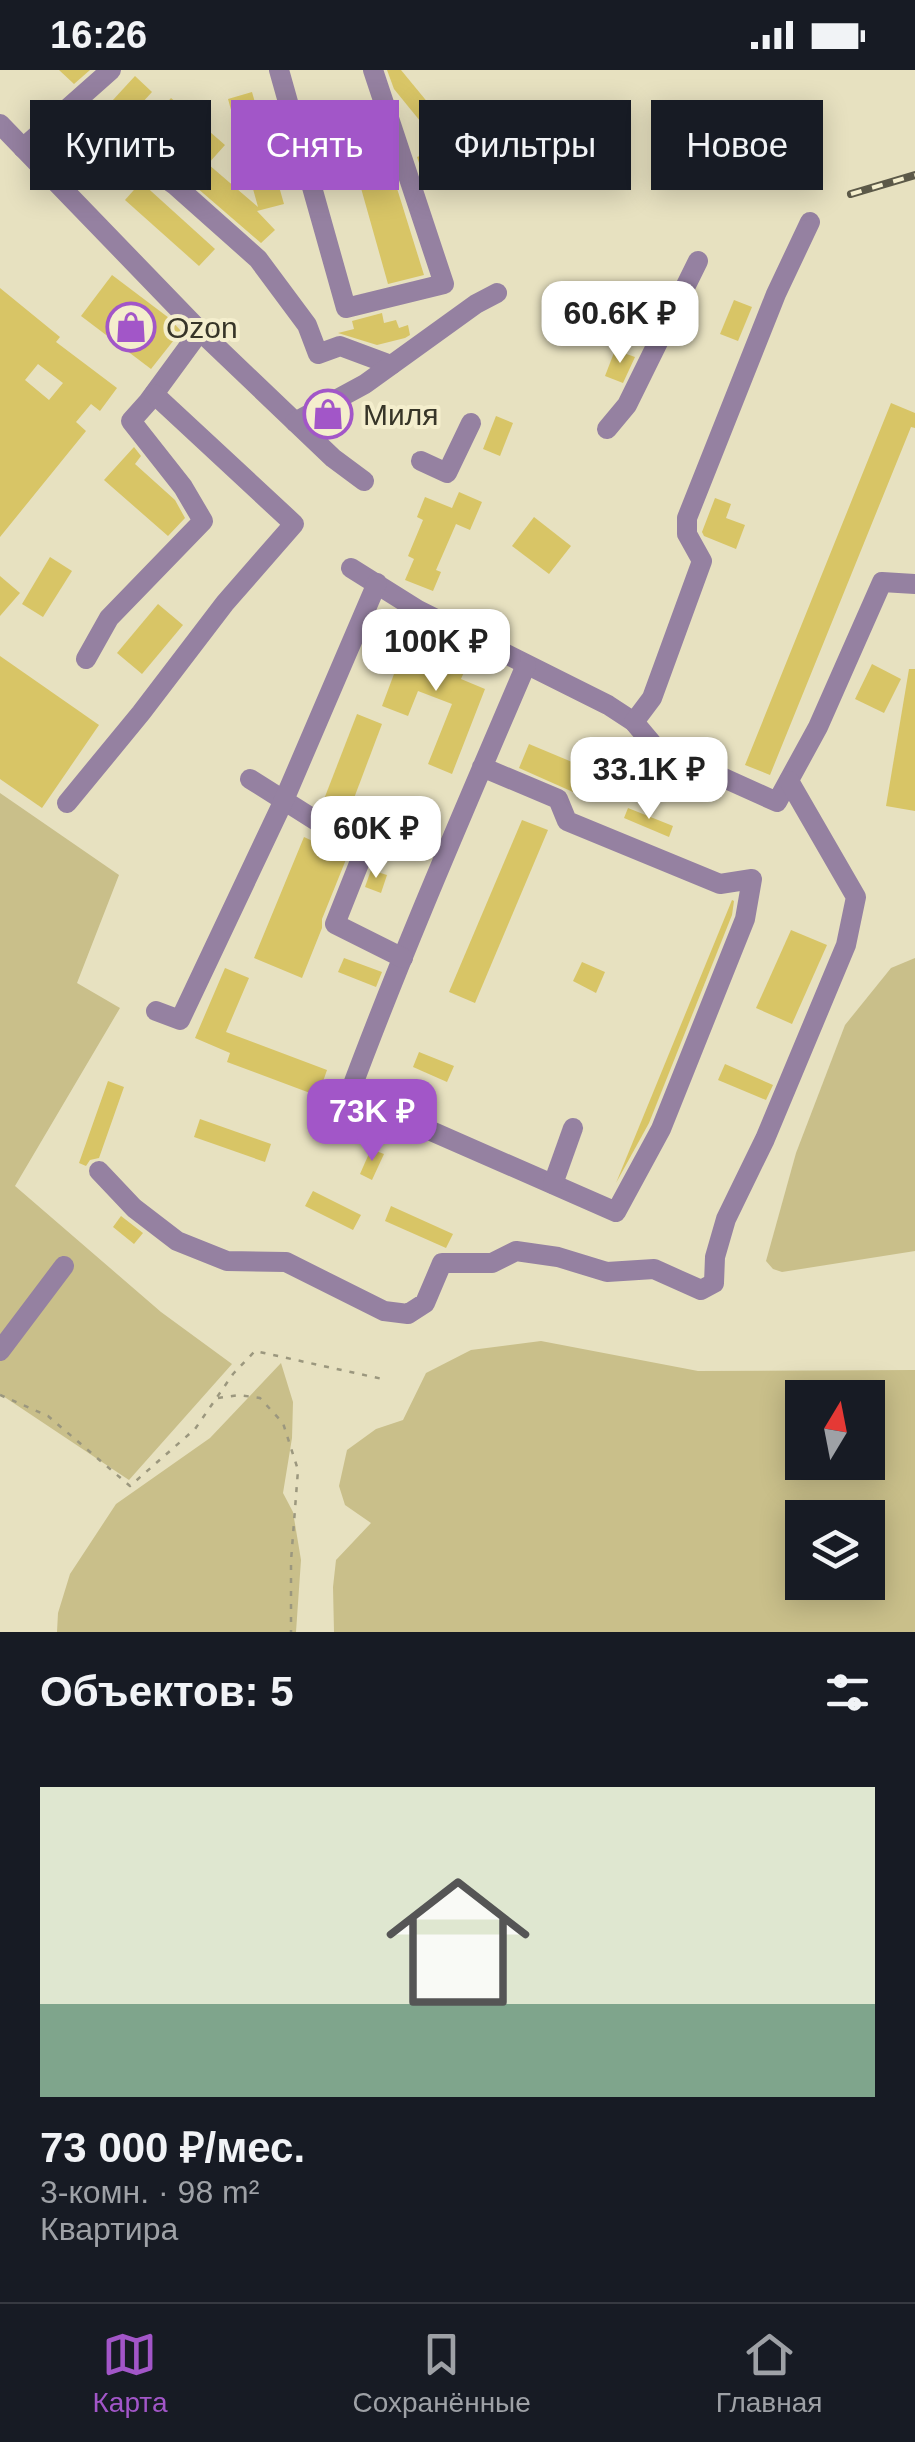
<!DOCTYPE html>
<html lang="ru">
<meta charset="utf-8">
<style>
:root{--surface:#171b24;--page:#20242c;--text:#f1f3f6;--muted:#9ea1a6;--line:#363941;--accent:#a256c8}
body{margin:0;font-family:Arial,sans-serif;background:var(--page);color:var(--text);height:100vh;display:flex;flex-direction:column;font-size:38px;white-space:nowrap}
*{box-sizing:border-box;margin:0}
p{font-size:32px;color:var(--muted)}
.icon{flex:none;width:55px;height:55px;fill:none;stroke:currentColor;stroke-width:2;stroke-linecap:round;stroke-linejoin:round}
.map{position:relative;height:1562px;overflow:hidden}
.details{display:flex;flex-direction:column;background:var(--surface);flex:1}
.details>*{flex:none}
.hud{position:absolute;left:30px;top:30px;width:855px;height:90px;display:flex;gap:20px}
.needle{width:65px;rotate:10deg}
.buttons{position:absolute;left:785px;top:1310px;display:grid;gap:20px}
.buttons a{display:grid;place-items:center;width:100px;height:100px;border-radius:0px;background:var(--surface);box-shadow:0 5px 25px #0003;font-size:50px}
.price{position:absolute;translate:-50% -85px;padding:0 22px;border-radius:20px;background:#fff;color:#222;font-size:32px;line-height:65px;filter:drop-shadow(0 2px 5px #0008)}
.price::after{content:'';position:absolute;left:50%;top:60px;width:30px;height:22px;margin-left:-15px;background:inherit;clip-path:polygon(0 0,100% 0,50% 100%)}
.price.on{background:var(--accent);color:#fff}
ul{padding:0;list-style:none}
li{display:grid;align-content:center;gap:20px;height:530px;padding:0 40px}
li+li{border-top:2px solid var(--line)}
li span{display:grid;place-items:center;height:310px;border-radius:0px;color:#555}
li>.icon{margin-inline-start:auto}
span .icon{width:180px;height:180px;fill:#fffc;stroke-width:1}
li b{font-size:42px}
h2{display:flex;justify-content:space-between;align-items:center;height:120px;padding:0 40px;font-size:42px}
.tag{padding:0 35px;border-radius:0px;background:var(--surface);box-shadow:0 5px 25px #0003;font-size:35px;line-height:90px}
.tag.on{background:var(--accent);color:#fff}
.status{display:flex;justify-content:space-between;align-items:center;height:70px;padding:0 50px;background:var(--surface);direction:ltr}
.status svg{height:28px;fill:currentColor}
.menu{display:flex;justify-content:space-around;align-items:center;height:140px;border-top:2px solid var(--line);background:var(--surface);font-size:28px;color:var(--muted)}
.menu a{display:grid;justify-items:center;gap:5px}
.menu .on{color:var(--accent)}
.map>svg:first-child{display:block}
</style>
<div class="status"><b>16:26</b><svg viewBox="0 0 49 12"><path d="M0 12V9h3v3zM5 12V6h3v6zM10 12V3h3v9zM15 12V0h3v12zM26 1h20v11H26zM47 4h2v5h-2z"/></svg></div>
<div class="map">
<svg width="915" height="1562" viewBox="0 0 915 1562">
<rect width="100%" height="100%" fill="#e7e1c0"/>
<g fill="#c9bf8a" fill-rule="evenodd">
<polygon points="0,723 119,805 77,913 120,938 15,1116 161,1242 232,1294 129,1410 0,1324"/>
<polygon points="915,888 915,1181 782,1202 773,1199 766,1191 796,1083 845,955 891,898"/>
<path d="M 541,1271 L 698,1301 L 915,1300 L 915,1562 L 334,1562 L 333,1517 L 336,1490 L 371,1453 L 345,1435 L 339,1416 L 347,1380 L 376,1359 L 403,1350 L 426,1303 L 471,1280 ZM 802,1328 L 868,1328 L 868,1392 L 802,1392 ZM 802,1448 L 868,1448 L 868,1512 L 802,1512 Z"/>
<polygon points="281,1293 293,1332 292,1368 283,1423 293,1442 301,1490 296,1562 57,1562 58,1543 70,1504 116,1434 210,1368"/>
</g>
<g fill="#d8c566" fill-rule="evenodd">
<polygon points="59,0 90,0 74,14"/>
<polygon points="387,0 401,0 443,51 429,62 394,19"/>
<polygon points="135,6 152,22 119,58 101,43"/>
<polygon points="252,22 284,134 257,141 275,160 261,173 138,67 171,28 225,75 208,94 258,137 228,29"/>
<polygon points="369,32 390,94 384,98 390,96 424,205 388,214 339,40"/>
<polygon points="435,80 444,105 425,111 417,87"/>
<polygon points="141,112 215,179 199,196 125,130"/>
<polygon points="112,205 169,248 181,261 151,299 81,246"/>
<path d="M 0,218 L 60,267 L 56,272 L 117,318 L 100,341 L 91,334 L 76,352 L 86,361 L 0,467 ZM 38,294 L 63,313 L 49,330 L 25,310 Z"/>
<polygon points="734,230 752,237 738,271 720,264"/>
<polygon points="382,243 384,253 396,250 399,258 408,255 410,265 405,268 377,275 338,263 354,259 352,251"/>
<polygon points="615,280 635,287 623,313 605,306"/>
<polygon points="891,333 915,343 915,358 911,357 770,705 745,695"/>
<polygon points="496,346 513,353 500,386 483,379"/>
<polygon points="134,377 141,386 135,394 175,430 185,448 168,466 104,410"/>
<polygon points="459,422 482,432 470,460 456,454 436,500 441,502 433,521 405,510 414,489 408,486 423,450 417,447 425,427 452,438"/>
<polygon points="715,428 731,434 726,448 745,455 736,479 704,466 702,462"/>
<polygon points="534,447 571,476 549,504 512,476"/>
<polygon points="50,487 72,501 43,547 22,534"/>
<polygon points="0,506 20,523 0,546"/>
<polygon points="158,534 183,555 142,604 117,583"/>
<polygon points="409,564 470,588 461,609 485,619 452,704 428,694 452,634 418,621 408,646 382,636"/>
<polygon points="0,586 99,655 42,738 0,709"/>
<polygon points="872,594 901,609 884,643 855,629"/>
<polygon points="909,599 915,599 915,741 886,736"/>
<polygon points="357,644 382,654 345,752 321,737"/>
<polygon points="529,674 584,697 573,722 519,698"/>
<polygon points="628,738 673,756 669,767 624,748"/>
<polygon points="387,739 425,753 416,778 378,765"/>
<polygon points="522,750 548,760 475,933 449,922"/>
<polygon points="304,767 347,787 322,849 322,858 302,908 254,888"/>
<polygon points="371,800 387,805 381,823 365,817"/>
<polygon points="732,830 734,831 732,845 649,1053 616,1113"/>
<polygon points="791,860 827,875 792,954 756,938"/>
<polygon points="344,888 382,902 376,917 338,902"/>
<polygon points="582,892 605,902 596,923 573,911"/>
<polygon points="225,898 249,908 226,962 327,1000 318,1026 227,992 230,983 195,968"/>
<polygon points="419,982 454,996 447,1012 413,997"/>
<polygon points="725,994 773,1015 766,1030 718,1010"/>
<polygon points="108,1011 124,1017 99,1088 90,1090 86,1096 79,1093"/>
<polygon points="200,1049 271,1074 265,1092 194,1067"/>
<polygon points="371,1079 384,1084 372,1110 360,1104"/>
<polygon points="313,1121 361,1145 353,1160 305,1136"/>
<polygon points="391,1136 453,1164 446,1178 385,1151"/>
<polygon points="121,1146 143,1163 134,1174 113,1157"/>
</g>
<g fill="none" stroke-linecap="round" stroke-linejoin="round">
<g stroke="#9b977e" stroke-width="2.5" stroke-dasharray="5 8" stroke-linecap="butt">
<polyline points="0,1325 48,1346 130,1416 195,1359 233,1304 255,1281 387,1310"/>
<polyline points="218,1328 239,1325 260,1328 283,1353 298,1400 291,1491 291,1562"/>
</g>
<g stroke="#9581a1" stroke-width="20">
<polyline points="279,0 346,238 444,214 373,0"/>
<polyline points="0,54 200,261 333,388 364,411"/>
<polyline points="98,60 176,116 258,189 307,255 318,284 340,276 391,295"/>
<polyline points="23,78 111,0"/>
<polyline points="295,352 365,314 476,234 497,223"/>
<polyline points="607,359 627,335 698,191"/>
<polyline points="421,391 447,403 471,353"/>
<polyline points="351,498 418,540 608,635 634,652 655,677 777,732 818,657 882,512 915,514"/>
<polyline points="86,589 109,548 203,451 183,417 131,351 148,332 200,261"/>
<polyline points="634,652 652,628 702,491 687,464 687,448 776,224 810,152"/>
<path d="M 482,697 L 558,729 L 567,751 L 720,814 L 752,809 L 745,849 L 661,1059 L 616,1142 L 349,1025 C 403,880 465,738 526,595"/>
<polyline points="250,709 364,781 335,854 403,888"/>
<polyline points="67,733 141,643 225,533 294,454 154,324"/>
<polyline points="156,941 180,950 284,730 377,513"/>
<polyline points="99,1101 134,1138 177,1171 227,1191 286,1192 384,1241 408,1244 425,1233 442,1193 492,1193 516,1181 558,1187 607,1202 654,1199 701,1220 714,1213 715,1187 726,1149 765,1069 846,875 856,827 789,711"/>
<polyline points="553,1114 573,1058"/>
<polyline points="0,1281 64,1196"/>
</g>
<g stroke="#5c5948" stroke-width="8">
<polyline id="rail" points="851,124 915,105"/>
</g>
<use href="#rail" stroke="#f4eecd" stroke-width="4" stroke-dasharray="11" stroke-linecap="butt"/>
</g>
<defs>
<g id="shop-ring" transform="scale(2.5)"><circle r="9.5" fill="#f4eecd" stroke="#a256c8" stroke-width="1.5"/><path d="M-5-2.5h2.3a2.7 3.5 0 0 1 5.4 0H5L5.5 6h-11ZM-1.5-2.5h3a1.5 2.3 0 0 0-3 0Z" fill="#a256c8"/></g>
</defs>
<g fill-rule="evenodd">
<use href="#shop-ring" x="131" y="257"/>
<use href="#shop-ring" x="328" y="344"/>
</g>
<g text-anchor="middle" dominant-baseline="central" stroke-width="8" stroke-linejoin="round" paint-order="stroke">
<g font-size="30" fill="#373528" stroke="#f4eecd" text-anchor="start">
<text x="166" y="257">Ozon</text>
<text x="363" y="344">Миля</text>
</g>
</g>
</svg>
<div class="buttons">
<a><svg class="needle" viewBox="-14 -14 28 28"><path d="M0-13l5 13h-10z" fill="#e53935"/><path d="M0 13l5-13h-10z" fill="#9ea1a6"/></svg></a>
<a><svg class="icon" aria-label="layers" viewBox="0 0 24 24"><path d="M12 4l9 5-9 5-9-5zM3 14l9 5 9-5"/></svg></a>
</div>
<b class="price" style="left:620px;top:296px">60.6K ₽</b>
<b class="price" style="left:436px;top:624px">100K ₽</b>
<b class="price" style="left:649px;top:752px">33.1K ₽</b>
<b class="price" style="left:376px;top:811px">60K ₽</b>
<b class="price on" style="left:372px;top:1094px">73K ₽</b>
<div class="hud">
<a class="tag">Купить</a>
<a class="tag on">Снять</a>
<a class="tag">Фильтры</a>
<a class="tag">Новое</a>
</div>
</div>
<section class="details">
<h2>Объектов: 5<svg class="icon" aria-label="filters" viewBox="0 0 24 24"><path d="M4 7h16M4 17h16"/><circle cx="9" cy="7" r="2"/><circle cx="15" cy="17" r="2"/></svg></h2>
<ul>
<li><span style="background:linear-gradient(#dfe7d0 70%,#7fa58c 0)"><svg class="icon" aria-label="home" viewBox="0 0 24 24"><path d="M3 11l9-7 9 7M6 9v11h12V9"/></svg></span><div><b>73 000 ₽/мес.</b><p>3-комн. · 98 m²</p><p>Квартира</p></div></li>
</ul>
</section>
<nav class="menu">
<a class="on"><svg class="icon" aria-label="map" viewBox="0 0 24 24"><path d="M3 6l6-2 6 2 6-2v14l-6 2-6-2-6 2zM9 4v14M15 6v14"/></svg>Карта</a>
<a><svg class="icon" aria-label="saved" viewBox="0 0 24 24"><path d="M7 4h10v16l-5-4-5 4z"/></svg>Сохранённые</a>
<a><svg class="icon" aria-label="home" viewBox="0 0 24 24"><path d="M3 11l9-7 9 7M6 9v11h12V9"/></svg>Главная</a>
</nav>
